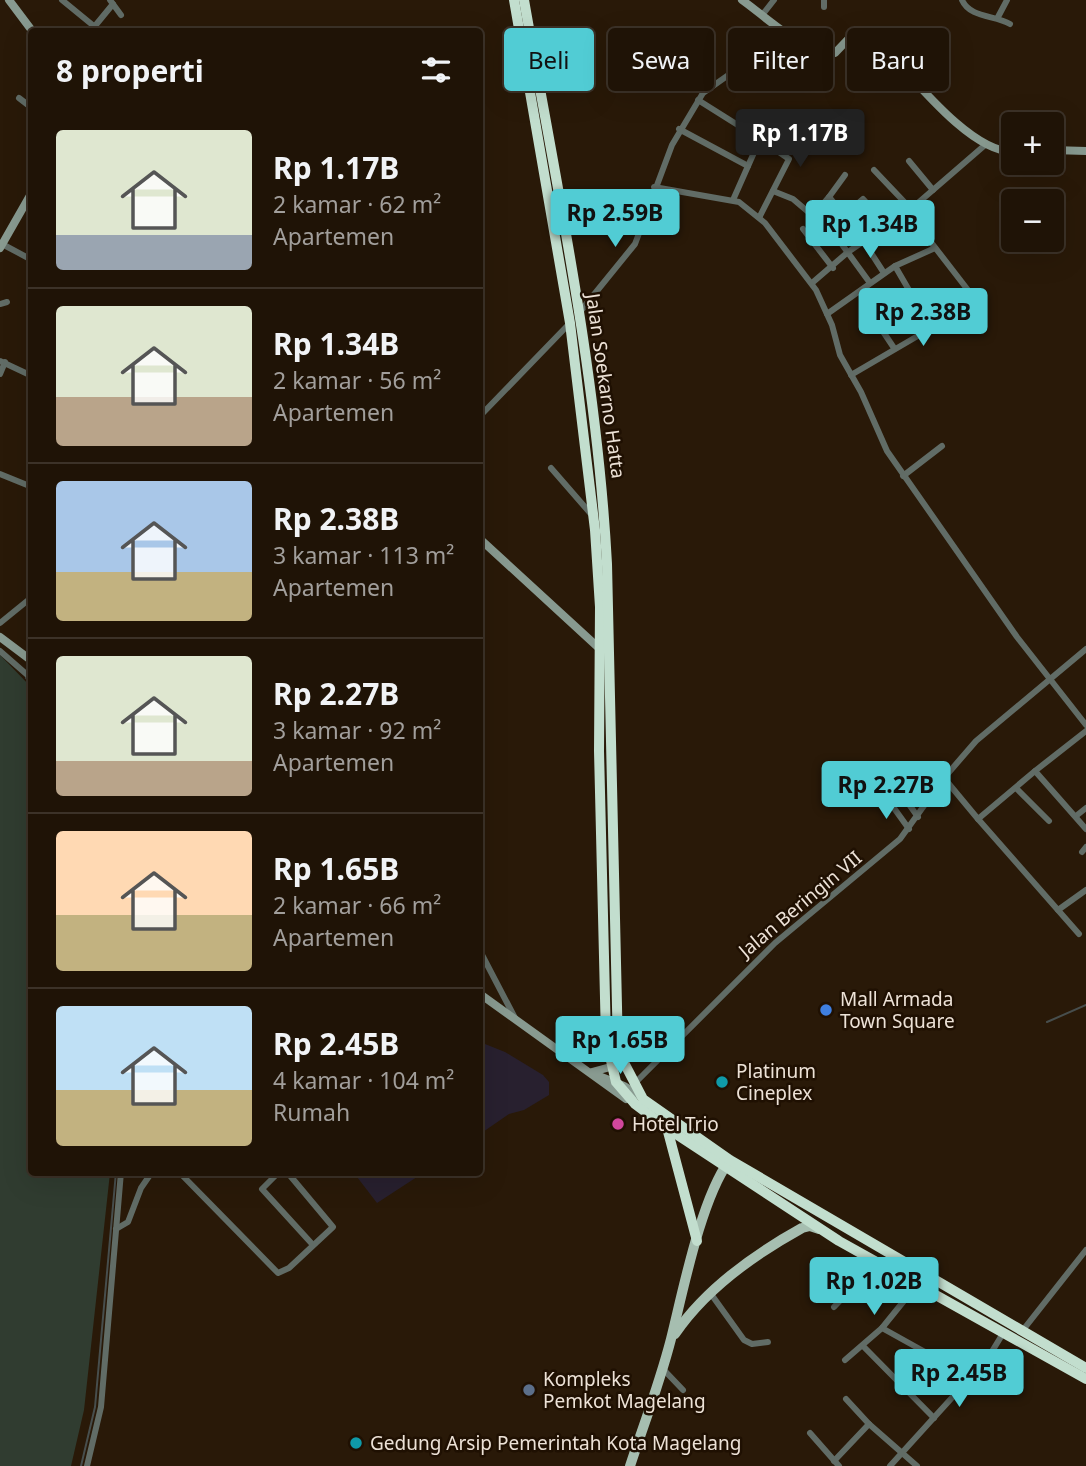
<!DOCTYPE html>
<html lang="id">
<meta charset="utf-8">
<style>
:root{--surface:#1f1306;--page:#271c10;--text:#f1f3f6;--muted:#a19e9b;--line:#3c3228;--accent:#51ccd4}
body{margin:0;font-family:"Noto Sans",sans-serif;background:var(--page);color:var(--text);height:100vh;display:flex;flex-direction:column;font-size:26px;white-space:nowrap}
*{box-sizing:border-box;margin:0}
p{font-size:23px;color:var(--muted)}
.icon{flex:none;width:38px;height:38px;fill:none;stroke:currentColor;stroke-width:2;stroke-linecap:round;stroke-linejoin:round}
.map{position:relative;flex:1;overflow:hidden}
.side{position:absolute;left:28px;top:28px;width:455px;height:1148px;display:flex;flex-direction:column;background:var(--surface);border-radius:7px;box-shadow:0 7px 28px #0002,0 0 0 2px var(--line)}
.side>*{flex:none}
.hud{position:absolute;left:504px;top:28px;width:476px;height:63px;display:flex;gap:14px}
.controls{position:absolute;left:1001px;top:112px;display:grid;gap:14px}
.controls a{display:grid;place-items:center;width:63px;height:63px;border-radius:7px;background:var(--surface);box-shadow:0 7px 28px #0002,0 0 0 2px var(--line);font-size:35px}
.price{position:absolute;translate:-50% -60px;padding:0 16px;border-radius:7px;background:var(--accent);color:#111;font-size:23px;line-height:46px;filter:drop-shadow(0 2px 4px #0008)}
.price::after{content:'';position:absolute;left:50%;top:42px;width:21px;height:16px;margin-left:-10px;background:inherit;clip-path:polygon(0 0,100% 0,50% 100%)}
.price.current{background:#222;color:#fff}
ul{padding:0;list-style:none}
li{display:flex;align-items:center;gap:21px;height:175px;padding:0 28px}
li+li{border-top:2px solid var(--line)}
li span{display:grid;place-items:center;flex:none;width:196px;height:140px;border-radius:7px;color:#555}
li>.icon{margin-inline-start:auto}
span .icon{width:84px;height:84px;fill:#fffc;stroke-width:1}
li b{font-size:30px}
h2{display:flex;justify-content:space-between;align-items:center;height:84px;padding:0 28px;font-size:30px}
.tag{padding:0 24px;border-radius:7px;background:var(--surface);box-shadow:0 7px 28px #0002,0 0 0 2px var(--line);font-size:24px;line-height:63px}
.tag.current{background:var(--accent);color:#111}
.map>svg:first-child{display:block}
</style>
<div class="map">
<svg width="1086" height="1466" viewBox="0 0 1086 1466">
<rect width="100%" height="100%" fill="#291908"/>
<g fill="#28202f">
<polygon points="480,1042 505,1052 543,1075 549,1082 549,1095 524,1110 509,1114 480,1134"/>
<polygon points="354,1173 423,1173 377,1203"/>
</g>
<polygon fill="#303c30" points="0,655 31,687 32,1172 110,1173 84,1410 71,1466 0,1466"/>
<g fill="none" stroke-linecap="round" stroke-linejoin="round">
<g stroke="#474e4d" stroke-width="2">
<polyline points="26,678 32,683"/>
<polyline points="1047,1022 1086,1005"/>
<polyline points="81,1466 95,1407 116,1172"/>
</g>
<g stroke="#616c66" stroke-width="6">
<polyline points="62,0 95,27"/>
<polyline points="110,0 121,15"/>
<polyline points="824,0 824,7"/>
<path d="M 962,0 C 970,18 995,15 1010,24"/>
<polyline points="763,14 774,0"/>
<polyline points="998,17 1007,0"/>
<polyline points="90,32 113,4"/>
<polyline points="876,69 887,74 902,64"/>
<polyline points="19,98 32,108"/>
<polyline points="698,100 760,139 733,200"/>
<polyline points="679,129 748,166"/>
<polyline points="909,161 933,190"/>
<polyline points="654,187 739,202 765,223 816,290 832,325 840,355 861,392 887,451 1017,637 1086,725"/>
<polyline points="773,191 793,199 813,216 829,197 855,228"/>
<polyline points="829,197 845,175"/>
<polyline points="760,216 789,159 760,139"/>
<polyline points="803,229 833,268"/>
<polyline points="864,242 884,273"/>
<polyline points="2,244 32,260"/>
<polyline points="895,266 913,297"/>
<polyline points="812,283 848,252 911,209 985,145"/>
<polyline points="870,283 830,228 863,199 887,225"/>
<polyline points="0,304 7,302"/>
<polyline points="579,313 635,244 672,145 703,93 788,33"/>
<polyline points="827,314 895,266 935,248"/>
<polyline points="872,315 894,348"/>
<polyline points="0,361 32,376"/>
<polyline points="0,374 5,362"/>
<polyline points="851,375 945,320 971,294 920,228 911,209 874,170"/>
<polyline points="480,416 570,323"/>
<polyline points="551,468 591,514"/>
<polyline points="0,474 32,487"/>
<polyline points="903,476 942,446"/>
<polyline points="0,623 32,597"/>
<polyline points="0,651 32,679"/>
<polyline points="1086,731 1035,771 1086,829"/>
<polyline points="944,778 978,819 1035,771"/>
<polyline points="1016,788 1049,821"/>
<polyline points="903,796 918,817"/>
<polyline points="886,797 909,829"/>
<polyline points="1076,816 1086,808"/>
<polyline points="978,819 1079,934"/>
<polyline points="1082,852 1086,847"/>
<polyline points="1058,910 1086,890"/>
<polyline points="480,951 515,1018"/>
<polyline points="633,1085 775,943 900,839 944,778 976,741 1086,649"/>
<polyline points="179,1172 278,1273 289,1268 333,1227 287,1172"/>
<polyline points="279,1172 262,1189 313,1245"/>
<polyline points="116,1229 128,1222 141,1188 152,1172"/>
<polyline points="711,1294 744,1340 752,1344 768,1342"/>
<polyline points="834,1307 876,1263"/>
<polyline points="882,1328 970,1377"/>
<polyline points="1023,1330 1086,1250"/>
<polyline points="863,1346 934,1418"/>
<polyline points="845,1360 882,1328 916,1286"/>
<polyline points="663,1369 683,1390"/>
<polyline points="846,1399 869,1424 917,1466"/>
<polyline points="810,1433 839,1466"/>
<polyline points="834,1461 869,1424"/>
<polyline points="87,1466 101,1407 121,1172"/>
<polyline points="890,1466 988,1358 1002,1335"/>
</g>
<g stroke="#889a90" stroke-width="8">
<polyline points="9,0 33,32"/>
<path d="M 742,0 C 765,16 806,56 835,53 L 855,32 L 869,32 C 904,65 965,151 1013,152"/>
<polyline points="1052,150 1086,151"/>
<polyline points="0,248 32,192"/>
<polyline points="480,539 601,650"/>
<polyline points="0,637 32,661"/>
<polyline points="480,994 626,1099"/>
<polyline points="592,1072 614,1066 618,1051"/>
<polyline points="599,1076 624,1086 640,1096"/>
</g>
<g stroke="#a6beb0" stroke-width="10">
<path d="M 675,1334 C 705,1290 755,1254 802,1228 L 810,1226 L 819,1229"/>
<path d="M 630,1466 C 644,1424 660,1382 671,1339 C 683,1291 701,1199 729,1161"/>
</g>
<g stroke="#c2dece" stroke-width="10">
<polyline points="514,0 570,323 595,530 600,607 599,751 606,1039 616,1082 635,1104 667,1128 839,1241 1086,1379"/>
<path d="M 524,0 C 557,188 597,374 607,564 L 618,1051 L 643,1099 L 730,1160 L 1086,1368"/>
<polyline points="565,1056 587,1056 606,1039"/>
<polyline points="667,1128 697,1241"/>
</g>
</g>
<circle fill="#3f7fe0" stroke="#1f1002" stroke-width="2.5" cx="826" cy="1010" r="7"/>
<g fill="#0f9aa8" stroke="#1f1002" stroke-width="2.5">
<circle cx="722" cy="1082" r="7"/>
<circle cx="356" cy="1443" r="7"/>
</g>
<circle fill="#d1479c" stroke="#1f1002" stroke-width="2.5" cx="618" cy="1124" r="7"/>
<circle fill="#5c6f8a" stroke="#1f1002" stroke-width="2.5" cx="529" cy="1390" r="7"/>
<g text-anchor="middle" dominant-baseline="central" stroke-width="5" stroke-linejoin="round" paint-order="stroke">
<g font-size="19" fill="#ede2d7" stroke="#1f1002">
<text transform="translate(606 386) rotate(82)">Jalan Soekarno Hatta</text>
<text transform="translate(800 904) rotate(-40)">Jalan Beringin VII</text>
</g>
<g font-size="19" fill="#ede2d7" stroke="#1f1002" text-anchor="start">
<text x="840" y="999">Mall Armada<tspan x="840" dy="22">Town Square</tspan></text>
<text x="736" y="1071">Platinum<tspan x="736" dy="22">Cineplex</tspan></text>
<text x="632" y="1124">Hotel Trio</text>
<text x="543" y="1379">Kompleks<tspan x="543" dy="22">Pemkot Magelang</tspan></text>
<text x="370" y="1443">Gedung Arsip Pemerintah Kota Magelang</text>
</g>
</g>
</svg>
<div class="controls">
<a>+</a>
<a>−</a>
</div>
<b class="price current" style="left:800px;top:169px">Rp 1.17B</b>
<b class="price" style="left:615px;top:249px">Rp 2.59B</b>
<b class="price" style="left:870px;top:260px">Rp 1.34B</b>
<b class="price" style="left:923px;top:348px">Rp 2.38B</b>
<b class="price" style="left:886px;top:821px">Rp 2.27B</b>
<b class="price" style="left:620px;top:1076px">Rp 1.65B</b>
<b class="price" style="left:874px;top:1317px">Rp 1.02B</b>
<b class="price" style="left:959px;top:1409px">Rp 2.45B</b>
<div class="hud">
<a class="tag current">Beli</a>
<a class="tag">Sewa</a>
<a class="tag">Filter</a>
<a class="tag">Baru</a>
</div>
<section class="side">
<h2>8 properti<svg class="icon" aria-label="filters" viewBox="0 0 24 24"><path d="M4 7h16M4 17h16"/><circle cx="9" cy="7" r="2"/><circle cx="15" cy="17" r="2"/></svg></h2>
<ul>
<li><span style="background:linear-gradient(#dfe7d0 75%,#9aa5b1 0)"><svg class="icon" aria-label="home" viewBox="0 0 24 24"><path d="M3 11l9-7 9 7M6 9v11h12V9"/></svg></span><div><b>Rp 1.17B</b><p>2 kamar · 62 m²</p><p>Apartemen</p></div></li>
<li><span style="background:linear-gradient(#dfe7d0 65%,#b9a48a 0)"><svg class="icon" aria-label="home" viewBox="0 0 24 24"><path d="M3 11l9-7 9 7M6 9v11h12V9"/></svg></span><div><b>Rp 1.34B</b><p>2 kamar · 56 m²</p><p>Apartemen</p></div></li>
<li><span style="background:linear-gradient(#a9c7e8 65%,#c2b280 0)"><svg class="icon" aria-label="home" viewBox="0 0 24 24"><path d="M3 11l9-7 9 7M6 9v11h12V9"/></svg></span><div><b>Rp 2.38B</b><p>3 kamar · 113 m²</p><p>Apartemen</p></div></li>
<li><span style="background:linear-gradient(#dfe7d0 75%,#b9a48a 0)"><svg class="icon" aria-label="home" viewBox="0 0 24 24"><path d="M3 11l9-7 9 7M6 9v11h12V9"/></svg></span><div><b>Rp 2.27B</b><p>3 kamar · 92 m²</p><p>Apartemen</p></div></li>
<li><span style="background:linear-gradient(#ffd9b3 60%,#c2b280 0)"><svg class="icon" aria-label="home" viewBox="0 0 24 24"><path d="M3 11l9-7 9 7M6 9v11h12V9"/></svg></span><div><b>Rp 1.65B</b><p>2 kamar · 66 m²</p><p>Apartemen</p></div></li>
<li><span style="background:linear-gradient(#bfe0f5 60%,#c2b280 0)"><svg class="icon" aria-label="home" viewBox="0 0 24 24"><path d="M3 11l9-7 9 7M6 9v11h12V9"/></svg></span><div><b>Rp 2.45B</b><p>4 kamar · 104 m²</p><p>Rumah</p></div></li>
</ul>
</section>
</div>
